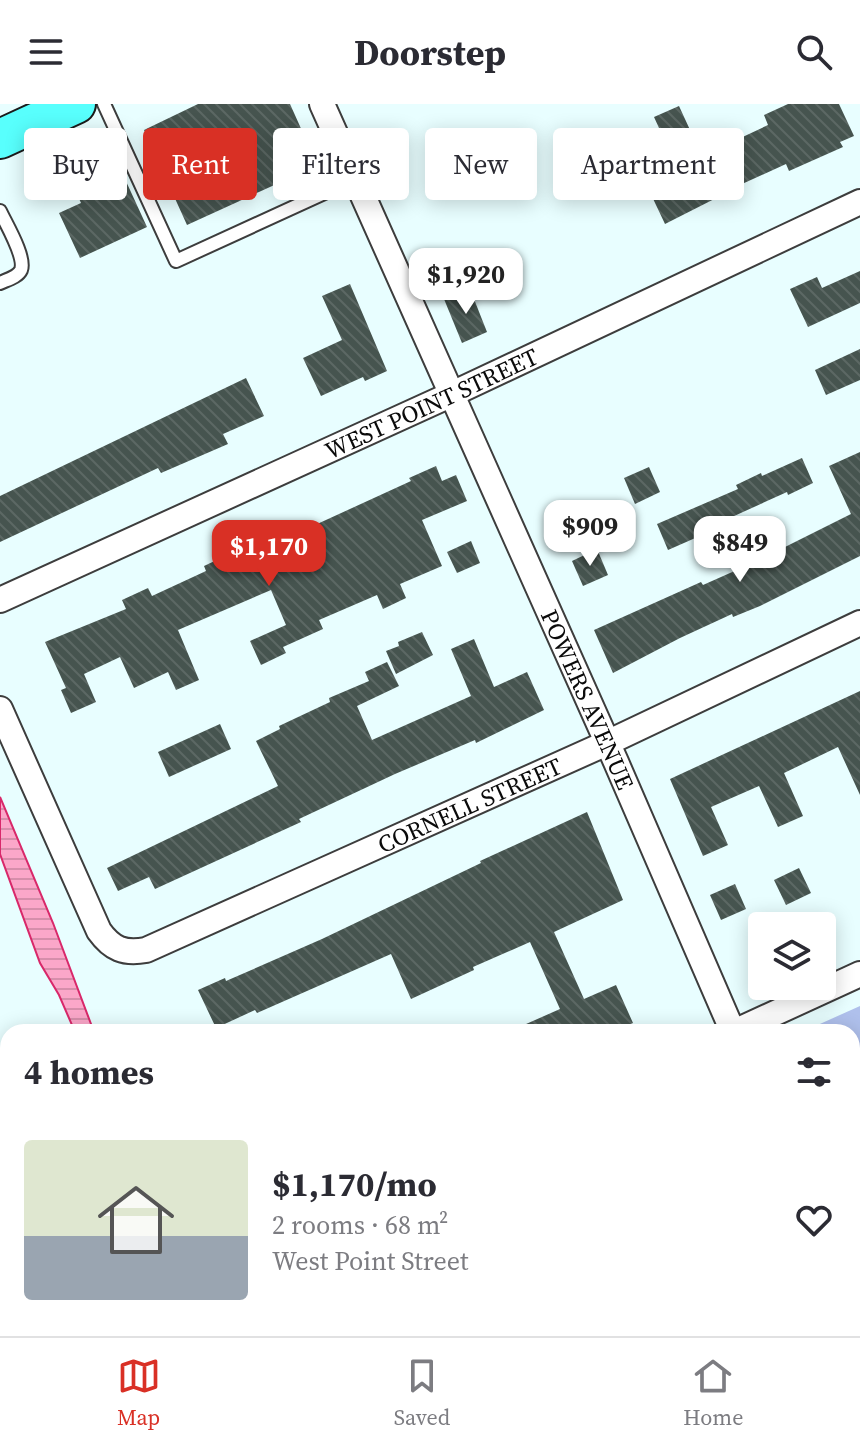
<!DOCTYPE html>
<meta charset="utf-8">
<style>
:root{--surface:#fff;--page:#f2f2f3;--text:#2b2b33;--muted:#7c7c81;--line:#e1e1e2;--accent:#d93025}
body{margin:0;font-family:"Source Serif 4",serif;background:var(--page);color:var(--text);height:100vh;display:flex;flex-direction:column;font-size:30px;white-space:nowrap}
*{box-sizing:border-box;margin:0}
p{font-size:26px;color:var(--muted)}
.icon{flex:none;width:44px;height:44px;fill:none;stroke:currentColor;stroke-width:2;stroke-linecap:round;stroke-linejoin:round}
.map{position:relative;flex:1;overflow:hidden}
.sheet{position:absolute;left:0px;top:920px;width:860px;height:312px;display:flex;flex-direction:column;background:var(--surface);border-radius:24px 24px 0 0;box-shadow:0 4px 20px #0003}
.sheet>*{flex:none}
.top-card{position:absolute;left:24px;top:24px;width:812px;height:72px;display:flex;gap:16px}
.controls{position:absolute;left:748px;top:808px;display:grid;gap:16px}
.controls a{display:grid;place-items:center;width:88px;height:88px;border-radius:8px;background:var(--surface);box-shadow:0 4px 20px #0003;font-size:40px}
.price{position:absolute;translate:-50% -68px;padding:0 18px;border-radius:16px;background:#fff;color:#222;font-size:26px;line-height:52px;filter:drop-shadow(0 2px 4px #0008)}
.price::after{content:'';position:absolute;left:50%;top:48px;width:24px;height:18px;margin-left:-12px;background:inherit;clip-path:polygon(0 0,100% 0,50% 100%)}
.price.on{background:var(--accent);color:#fff}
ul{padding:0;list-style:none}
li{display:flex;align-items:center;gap:24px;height:200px;padding:0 24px}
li+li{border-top:2px solid var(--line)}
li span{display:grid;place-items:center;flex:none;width:224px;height:160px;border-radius:8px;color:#555}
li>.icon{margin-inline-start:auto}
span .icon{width:96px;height:96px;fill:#fffc;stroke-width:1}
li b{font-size:34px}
h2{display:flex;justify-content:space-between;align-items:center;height:96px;padding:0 24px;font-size:34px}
.pill{padding:0 28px;border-radius:8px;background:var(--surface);box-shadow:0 4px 20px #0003;font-size:28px;line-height:72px}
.pill.on{background:var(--accent);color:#fff}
header{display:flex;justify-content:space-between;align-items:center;height:104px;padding:0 24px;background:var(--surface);font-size:36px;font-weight:700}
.tab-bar{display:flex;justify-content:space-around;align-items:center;height:112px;border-top:2px solid var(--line);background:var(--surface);font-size:22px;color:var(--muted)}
.tab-bar a{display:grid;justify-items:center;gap:4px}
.tab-bar .on{color:var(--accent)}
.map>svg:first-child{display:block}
</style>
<header><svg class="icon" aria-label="menu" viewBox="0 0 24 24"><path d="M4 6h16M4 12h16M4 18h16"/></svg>Doorstep<svg class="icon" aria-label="search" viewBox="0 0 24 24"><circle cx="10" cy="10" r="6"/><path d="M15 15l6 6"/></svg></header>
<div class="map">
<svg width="860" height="1232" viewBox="0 0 860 1232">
<defs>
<pattern id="water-rules" width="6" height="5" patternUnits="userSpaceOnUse" patternTransform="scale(2)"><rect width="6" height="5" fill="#fba7c9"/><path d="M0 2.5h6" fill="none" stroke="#d68eab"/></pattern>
<pattern id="building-back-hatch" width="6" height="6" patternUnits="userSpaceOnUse" patternTransform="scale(2)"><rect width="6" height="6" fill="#46544f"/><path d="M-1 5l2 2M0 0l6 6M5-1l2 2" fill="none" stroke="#5c6864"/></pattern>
</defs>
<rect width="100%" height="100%" fill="#e8feff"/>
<polygon fill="#afc0ec" points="860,902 860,1135 852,1118 852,928 802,928"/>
<polygon fill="#c1d6f3" points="860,1024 860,1135 852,1118 852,1028"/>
<polygon fill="url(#water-rules)" stroke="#d8286a" stroke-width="2" points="0,693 53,819 94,928 75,928 59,891 40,859 0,750"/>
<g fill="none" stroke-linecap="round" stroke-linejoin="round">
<polyline stroke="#fba7c9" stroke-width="44" points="601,1224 632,1232"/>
</g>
<g fill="url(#building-back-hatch)">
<polygon points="198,0 290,0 303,29 277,41 292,73 187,121 144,26"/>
<polygon points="788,0 839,0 854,32 840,38 843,43 789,67 786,60 731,85 732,86 665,120 647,82 679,68 654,13 679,2 702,52 768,21 764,11"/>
<polygon points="108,38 147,123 80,154 59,109 81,99 62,57"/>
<polygon points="860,167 860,199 808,223 790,185 817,173 822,184"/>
<polygon points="350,180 387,267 365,277 363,273 321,292 303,254 342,236 322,192"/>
<polygon points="470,185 487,228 462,239 444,195"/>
<polygon points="860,245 860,276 826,291 815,266"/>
<polygon points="246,274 264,312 223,330 228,340 161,369 158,364 0,438 0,392"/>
<polygon points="860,348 860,452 760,502 733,513 732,510 680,534 613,569 594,526 701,478 703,481 757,457 851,410 829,362"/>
<polygon points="802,354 813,379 788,391 787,388 732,413 734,417 668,446 657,420 738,385 736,381 761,369 762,372"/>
<polygon points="436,362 442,377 456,371 467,397 422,416 442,462 400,480 406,494 383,505 377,491 319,516 323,525 283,543 286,549 261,561 250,537 286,521 271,486 178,526 199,576 176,586 168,568 134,584 120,553 84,570 96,598 71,609 61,586 66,584 45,538 126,505 122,496 148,484 152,492 206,467 204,462 253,439 271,431 274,437 314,419 315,421 411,377 409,374"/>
<polygon points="649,363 660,388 635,400 624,374"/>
<polygon points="471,437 480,459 457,469 447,448"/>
<polygon points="597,445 608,471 583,482 572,457"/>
<polygon points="422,528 433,551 396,570 386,547 399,542 398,538"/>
<polygon points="474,535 494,583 527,568 544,606 476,639 475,636 395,670 299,715 301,718 155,785 149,773 118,787 107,764 278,682 256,637 280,625 279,622 330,598 329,594 369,577 365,568 387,558 399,582 357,602 372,636 471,592 451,545"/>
<polygon points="860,587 860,691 838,643 784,669 803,712 778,723 759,682 711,703 728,741 703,752 670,675"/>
<polygon points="220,620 231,645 169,673 158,648"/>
<polygon points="587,708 623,796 554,828 584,895 616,881 633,919 613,928 508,928 560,905 530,838 473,863 474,866 411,895 391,850 257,909 255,906 216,924 198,886 225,874 226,877 322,835 481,759 480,757"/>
<polygon points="799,764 811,789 786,801 774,776"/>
<polygon points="735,780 746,805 721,816 710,791"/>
</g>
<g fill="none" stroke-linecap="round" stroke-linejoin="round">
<g stroke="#3d3d3d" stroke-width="16">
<g id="service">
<polyline points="104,0 176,157 355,75"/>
<path d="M 0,107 C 6,120 26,153 21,166 C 18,173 6,176 0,179"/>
</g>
</g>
<g stroke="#3d3d3d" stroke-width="28">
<g id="minor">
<path id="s1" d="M 322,0 L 616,658 L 733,928"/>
<path id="s2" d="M 0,496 L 450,291 L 860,98"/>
<path id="s3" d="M 0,605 L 99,827 C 112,845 124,850 146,846 L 607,639 L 860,519"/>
<polyline points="734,928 860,870"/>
<polyline points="0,1079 8,1097"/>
<polyline points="852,1193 860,1211"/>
<polyline points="66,1224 70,1232"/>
</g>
</g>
<g stroke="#1b1b1b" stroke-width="42">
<polyline id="primary" points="0,35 76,0"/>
</g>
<use href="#service" stroke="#fff" stroke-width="12"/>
<use href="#minor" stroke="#fff" stroke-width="24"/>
<use href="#primary" stroke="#58fffd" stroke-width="38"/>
</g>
<g text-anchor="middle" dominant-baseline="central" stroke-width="8" stroke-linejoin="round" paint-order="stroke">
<g font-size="24" fill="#0a0a0a" stroke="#fff">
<text stroke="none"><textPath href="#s2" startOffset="474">WEST POINT STREET</textPath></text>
<text stroke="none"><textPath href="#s1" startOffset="652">POWERS AVENUE</textPath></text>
<text stroke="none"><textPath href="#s3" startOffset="652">CORNELL STREET</textPath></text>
</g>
</g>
</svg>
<div class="controls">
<a><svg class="icon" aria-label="layers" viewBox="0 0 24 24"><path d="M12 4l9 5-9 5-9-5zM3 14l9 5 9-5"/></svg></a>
</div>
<b class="price" style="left:466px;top:212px">$1,920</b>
<b class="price" style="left:590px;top:464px">$909</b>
<b class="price" style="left:740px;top:480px">$849</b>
<b class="price on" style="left:269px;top:484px">$1,170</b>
<div class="top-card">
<a class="pill">Buy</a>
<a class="pill on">Rent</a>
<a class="pill">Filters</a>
<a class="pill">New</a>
<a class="pill">Apartment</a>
</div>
<section class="sheet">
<h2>4 homes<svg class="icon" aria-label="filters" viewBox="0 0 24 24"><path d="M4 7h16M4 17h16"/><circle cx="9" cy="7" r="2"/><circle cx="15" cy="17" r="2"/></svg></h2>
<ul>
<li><span style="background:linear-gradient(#dfe7d0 60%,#9aa5b1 0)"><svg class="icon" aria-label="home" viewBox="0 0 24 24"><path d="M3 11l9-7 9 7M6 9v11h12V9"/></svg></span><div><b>$1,170/mo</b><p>2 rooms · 68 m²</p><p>West Point Street</p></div><svg class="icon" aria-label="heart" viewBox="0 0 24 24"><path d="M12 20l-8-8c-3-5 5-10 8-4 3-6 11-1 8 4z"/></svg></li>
</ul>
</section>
</div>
<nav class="tab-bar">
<a class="on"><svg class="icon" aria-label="map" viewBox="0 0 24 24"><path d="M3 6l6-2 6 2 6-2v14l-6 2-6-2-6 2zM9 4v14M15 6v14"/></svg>Map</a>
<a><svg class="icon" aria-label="saved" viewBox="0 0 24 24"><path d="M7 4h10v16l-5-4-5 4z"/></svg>Saved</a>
<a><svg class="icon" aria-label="home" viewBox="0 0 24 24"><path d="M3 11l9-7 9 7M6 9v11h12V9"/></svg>Home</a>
</nav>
